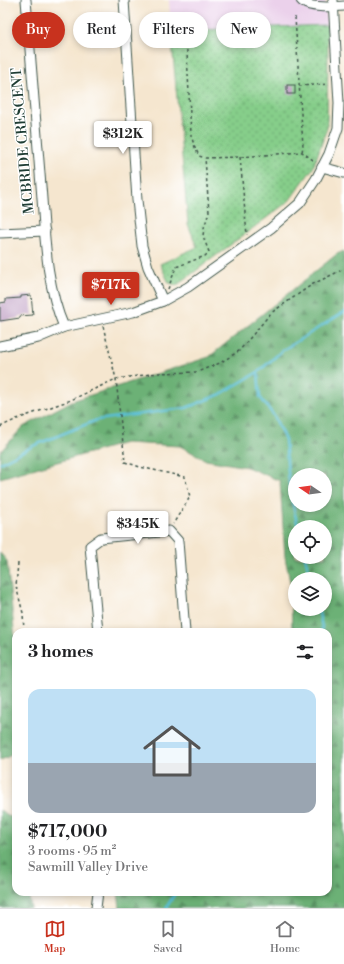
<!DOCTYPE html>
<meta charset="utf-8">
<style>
:root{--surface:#fff;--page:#f6f6f6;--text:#202124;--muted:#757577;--line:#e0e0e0;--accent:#c8321e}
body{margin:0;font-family:"Libre Bodoni",serif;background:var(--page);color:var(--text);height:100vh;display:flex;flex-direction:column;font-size:15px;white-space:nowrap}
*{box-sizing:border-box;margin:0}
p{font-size:13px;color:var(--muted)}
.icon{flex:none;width:22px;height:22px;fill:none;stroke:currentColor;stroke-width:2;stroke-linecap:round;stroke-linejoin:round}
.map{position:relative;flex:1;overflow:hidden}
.sheet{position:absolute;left:12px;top:628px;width:320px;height:268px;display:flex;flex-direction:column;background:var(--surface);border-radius:12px;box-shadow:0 2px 6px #0003}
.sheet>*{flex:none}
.hud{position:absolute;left:12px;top:12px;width:320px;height:36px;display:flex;gap:8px}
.needle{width:26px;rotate:283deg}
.tools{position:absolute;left:288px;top:468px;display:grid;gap:8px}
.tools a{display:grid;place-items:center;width:44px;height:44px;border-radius:50%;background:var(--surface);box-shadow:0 2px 6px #0003;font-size:20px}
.price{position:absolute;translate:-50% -34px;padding:0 9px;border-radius:4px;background:#fff;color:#222;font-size:13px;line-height:26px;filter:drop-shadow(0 1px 2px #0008)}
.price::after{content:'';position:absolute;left:50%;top:24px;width:12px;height:9px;margin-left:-6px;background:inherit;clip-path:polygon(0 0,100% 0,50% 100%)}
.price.selected{background:var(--accent);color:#fff}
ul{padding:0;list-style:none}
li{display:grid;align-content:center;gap:8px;height:212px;padding:0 16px}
li span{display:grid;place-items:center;height:124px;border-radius:12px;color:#555}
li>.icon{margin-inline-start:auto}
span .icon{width:72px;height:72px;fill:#fffc;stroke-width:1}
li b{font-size:17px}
h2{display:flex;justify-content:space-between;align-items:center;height:48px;padding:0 16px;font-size:17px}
.tag{padding:0 14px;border-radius:18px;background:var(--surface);box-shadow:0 2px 6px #0003;font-size:14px;line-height:36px}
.tag.selected{background:var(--accent);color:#fff}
.dock{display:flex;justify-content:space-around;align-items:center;height:56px;border-top:1px solid var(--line);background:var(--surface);font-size:11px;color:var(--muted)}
.dock a{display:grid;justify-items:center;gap:2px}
.dock .selected{color:var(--accent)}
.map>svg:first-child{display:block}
</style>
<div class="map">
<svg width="344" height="908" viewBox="0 0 344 908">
<defs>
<pattern id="forest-firs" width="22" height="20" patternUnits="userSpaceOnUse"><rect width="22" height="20" fill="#6cb176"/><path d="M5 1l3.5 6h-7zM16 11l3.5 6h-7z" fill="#589162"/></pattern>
<pattern id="park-dots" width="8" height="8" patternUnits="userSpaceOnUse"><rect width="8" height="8" fill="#86ce8a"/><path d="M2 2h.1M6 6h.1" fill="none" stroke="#6da872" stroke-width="1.8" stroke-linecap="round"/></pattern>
</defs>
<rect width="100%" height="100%" fill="#fff"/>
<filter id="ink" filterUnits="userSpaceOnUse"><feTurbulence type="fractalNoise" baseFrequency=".025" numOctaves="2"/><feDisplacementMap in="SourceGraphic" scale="8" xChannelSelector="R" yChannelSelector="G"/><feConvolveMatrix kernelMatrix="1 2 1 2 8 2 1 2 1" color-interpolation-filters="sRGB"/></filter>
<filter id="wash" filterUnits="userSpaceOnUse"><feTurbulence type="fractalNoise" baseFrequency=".012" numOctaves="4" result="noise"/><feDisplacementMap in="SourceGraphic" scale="16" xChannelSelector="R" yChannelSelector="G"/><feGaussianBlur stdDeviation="0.9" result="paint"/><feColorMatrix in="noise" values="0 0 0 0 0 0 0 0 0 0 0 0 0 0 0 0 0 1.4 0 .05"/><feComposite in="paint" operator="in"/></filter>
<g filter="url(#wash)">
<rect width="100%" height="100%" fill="#f5e6cf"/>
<polygon fill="#ebd1eb" points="169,0 325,0 327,25 171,31"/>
<g fill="url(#forest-firs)" stroke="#467755" fill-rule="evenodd">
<path d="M 344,251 L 344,908 L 120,908 L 118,892 L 328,892 L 328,632 L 292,632 L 291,587 L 285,557 L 280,481 L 247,467 L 206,460 L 180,446 L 125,443 L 0,478 L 0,452 L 23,427 L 72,401 L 209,357 L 337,254 ZM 295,475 L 325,475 L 325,505 L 295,505 ZM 295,527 L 325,527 L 325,557 L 295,557 ZM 295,579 L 325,579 L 325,609 L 295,609 Z"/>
<polygon points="0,553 7,561 16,649 16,752 6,758 0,760"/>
<polygon points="0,810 16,820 16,892 28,892 31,908 0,908"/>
</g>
<polygon fill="url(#park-dots)" stroke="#52865f" points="327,25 328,55 327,128 313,168 289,201 177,285 169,283 160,264 197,247 188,224 171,31"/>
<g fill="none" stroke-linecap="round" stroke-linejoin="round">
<g stroke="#58bed5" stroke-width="2.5">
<polyline points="258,372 260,397 274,416 285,440 290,493 298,527"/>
<polyline points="0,463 35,445 97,420 186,408 221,394 258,372 283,350 344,312"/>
<polyline points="305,557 311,579"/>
<polyline points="318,609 322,627 321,632"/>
<polyline points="166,908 176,892"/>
</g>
</g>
<g id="blocks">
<g fill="#bb99c0">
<rect x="287" y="85" width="8" height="9"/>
<polygon points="31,295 33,315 20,316 20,318 0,321 0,303 6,302 6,299 21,298 21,296"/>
</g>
</g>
</g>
<g filter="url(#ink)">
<use href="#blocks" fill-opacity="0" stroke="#3f564b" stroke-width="1"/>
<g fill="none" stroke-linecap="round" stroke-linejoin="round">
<g stroke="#3f564b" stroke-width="11">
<g id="minor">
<path d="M 26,0 C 31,62 36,124 41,186 C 45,232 45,283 64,327"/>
<polyline points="124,0 137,200 142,246 148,267 163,301"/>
<path d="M 301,0 C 308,9 333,7 344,6"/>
<polyline points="322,167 344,173"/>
<polyline points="0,233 45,231"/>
<polyline points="0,346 38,338 64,327 133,312 163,301 188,287 271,228 300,203 316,179 329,154 338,128 339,103 333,0"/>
<polyline points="98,632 90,546 101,538 169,531 178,541 185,632"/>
<polyline points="96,908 98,892"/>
</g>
</g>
<g stroke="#3f564b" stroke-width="1.5" stroke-dasharray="3 3" stroke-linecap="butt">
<polyline points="295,17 303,146 302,152"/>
<polyline points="186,32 191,135 194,145 199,156 205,158 240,157 302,152 316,162"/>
<polyline points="299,86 329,84"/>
<polyline points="240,157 247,235"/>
<polyline points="168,289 176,267 205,256 209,252 203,236 204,228 209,212 205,158"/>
<polyline points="103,326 116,379 125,462 140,467 185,477 190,497 173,524"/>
<polyline points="0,427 17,419 71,400 116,379 158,373 197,372 220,363 239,351 271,313 313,284 344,269"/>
<polyline points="18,563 16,586 23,613 24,632"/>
</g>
<use href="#minor" stroke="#fff" stroke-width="9"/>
</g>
</g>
<g text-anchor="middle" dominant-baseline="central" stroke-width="3" stroke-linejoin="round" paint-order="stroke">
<g font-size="14" fill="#1f3d34" stroke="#fff">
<text transform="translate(23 141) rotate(-95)">MCBRIDE CRESCENT</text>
</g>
</g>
</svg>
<div class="tools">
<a><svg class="needle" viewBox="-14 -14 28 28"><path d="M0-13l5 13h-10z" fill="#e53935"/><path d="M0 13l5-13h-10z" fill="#757577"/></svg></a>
<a><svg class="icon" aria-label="locate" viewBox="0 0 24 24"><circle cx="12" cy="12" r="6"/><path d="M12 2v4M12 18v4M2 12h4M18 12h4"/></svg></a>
<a><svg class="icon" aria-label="layers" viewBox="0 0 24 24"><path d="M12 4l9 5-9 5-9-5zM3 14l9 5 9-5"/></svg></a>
</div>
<b class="price" style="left:123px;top:155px">$312K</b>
<b class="price selected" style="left:111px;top:306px">$717K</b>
<b class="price" style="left:138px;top:545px">$345K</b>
<div class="hud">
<a class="tag selected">Buy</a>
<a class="tag">Rent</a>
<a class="tag">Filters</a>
<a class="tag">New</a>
</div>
<section class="sheet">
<h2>3 homes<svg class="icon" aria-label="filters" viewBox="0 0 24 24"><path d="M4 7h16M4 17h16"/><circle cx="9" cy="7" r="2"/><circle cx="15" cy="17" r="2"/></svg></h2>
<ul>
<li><span style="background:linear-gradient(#bfe0f5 60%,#9aa5b1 0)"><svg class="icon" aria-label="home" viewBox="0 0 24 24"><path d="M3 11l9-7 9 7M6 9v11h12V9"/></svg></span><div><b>$717,000</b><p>3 rooms · 95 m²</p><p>Sawmill Valley Drive</p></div></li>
</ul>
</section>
</div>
<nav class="dock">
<a class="selected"><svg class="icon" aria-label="map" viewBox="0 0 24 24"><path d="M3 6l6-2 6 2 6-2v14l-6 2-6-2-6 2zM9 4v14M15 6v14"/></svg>Map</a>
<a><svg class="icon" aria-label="saved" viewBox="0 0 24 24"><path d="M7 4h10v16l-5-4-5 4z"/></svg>Saved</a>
<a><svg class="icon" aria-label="home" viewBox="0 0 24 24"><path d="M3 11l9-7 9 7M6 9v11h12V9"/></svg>Home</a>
</nav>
